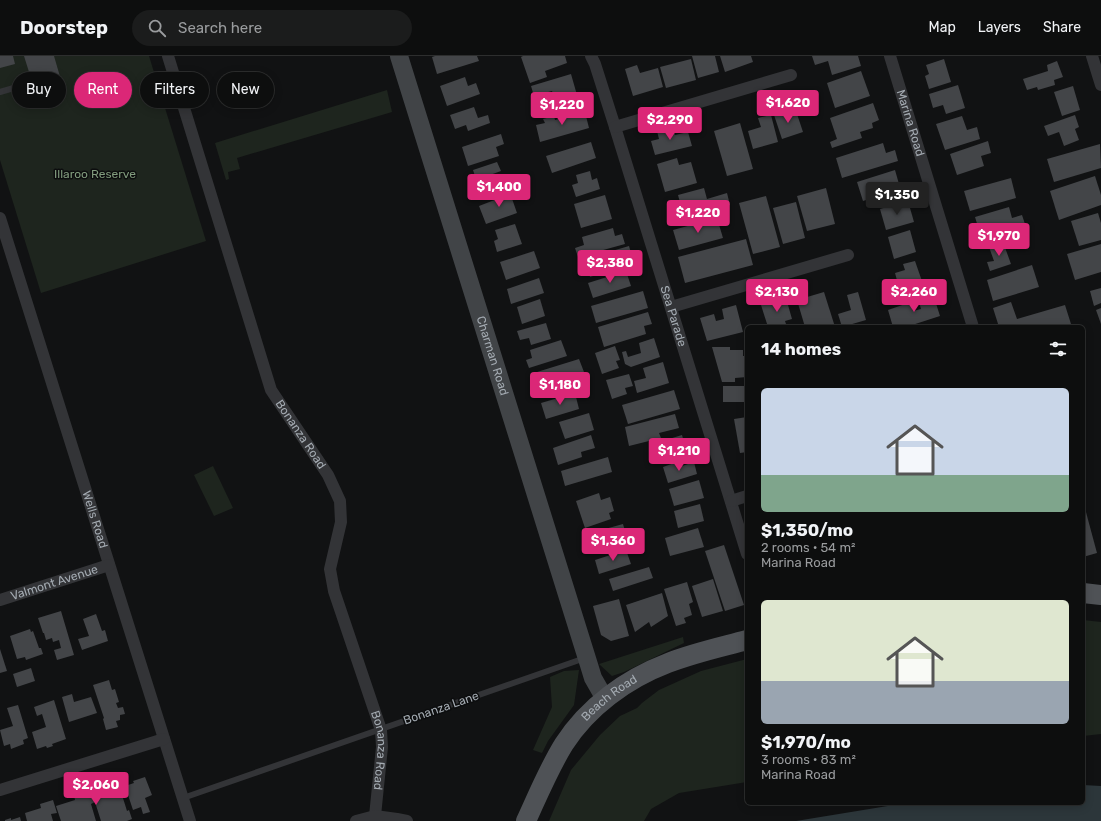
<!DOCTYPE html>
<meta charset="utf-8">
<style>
:root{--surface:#0d0e0e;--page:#1b1c1c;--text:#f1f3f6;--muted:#9a9c9e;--line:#2d2e2e;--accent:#db2777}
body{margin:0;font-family:Rubik,sans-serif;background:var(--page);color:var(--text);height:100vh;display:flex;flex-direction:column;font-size:15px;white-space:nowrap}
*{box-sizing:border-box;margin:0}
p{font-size:13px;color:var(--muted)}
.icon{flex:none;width:22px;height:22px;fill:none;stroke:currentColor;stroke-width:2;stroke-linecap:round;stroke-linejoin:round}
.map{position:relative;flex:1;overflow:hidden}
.panel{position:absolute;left:745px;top:269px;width:340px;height:480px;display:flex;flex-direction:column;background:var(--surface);border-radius:6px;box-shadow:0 2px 10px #0003,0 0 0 1px var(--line)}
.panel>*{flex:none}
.hud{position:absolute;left:12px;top:16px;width:380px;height:36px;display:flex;gap:8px}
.price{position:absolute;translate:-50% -34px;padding:0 9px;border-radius:4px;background:var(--accent);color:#fff;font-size:13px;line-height:26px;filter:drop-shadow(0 1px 2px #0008)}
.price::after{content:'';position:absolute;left:50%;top:24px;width:12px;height:9px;margin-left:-6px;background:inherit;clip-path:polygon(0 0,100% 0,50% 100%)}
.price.current{background:#222;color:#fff}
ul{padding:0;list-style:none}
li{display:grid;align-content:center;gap:8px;height:212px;padding:0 16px}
li span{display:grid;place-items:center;height:124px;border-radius:6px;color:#555}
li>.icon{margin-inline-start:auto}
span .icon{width:72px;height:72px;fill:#fffc;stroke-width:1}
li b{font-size:17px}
h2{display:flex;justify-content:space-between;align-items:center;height:48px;padding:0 16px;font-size:17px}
.pill{padding:0 14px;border-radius:18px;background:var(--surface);box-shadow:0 2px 10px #0003,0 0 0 1px var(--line);font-size:14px;line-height:36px}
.pill.current{background:var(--accent);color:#fff}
header{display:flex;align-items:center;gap:24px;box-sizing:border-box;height:56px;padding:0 20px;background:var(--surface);border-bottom:1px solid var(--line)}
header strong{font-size:19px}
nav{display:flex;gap:22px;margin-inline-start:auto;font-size:14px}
.search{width:280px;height:36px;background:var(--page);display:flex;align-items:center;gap:10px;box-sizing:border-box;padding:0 14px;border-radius:22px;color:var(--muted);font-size:15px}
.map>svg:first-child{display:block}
</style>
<header>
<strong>Doorstep</strong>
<div class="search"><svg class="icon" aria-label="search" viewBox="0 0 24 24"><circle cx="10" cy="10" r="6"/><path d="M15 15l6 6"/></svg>Search here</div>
<nav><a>Map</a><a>Layers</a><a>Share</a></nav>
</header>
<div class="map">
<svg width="1101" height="765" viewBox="0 0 1101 765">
<rect width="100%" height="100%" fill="#111213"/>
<g fill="#1e251e">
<polygon points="0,0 149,0 206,185 41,237 0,104"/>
<polygon points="387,34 392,56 237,102 240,113 228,116 229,123 226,124 215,87"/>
<polygon points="213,410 233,452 214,460 194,419"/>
<polygon points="1083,564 1101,566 1101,678 1083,680"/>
<polygon points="683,581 684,587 624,616 612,620 599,608"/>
<polygon points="747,603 747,726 679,737 651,753 644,765 549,765 571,714 600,679 620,660 637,652 642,647 659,634 701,615"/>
<polygon points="579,614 574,649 548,685 542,697 533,694 552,651 550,621 564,615"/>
</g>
<polygon fill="#2c363a" points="1083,729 1101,730 1101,765 796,765 906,747 1083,747"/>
<g fill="#434548">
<polygon points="0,0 13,0 15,8 0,12"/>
<polygon points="24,0 54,0 61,24 34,32"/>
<polygon points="435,0 477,0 479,5 437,18 432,1"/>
<polygon points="523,0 565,0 567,7 545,15 547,21 530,27 521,1"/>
<polygon points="692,0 715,0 719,16 698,22"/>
<polygon points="720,0 751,0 753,6 725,16"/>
<polygon points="812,0 858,0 861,10 832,19 828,5 815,9"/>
<polygon points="691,3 696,24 666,32 660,11"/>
<polygon points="944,3 951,26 929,33 925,20 929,18 926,9"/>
<polygon points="1057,5 1063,21 1054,24 1055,29 1038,34 1037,31 1027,34 1023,23 1048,15 1047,9"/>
<polygon points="637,9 640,17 658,12 663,31 633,40 625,13"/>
<polygon points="861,15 870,40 835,52 827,27"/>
<polygon points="571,18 577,39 556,46 552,35 534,40 531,30"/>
<polygon points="465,21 468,30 476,27 480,38 447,50 440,30"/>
<polygon points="958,29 965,52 946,58 943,49 933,52 929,38"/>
<polygon points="1073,30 1080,54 1062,60 1054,36"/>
<polygon points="873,47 879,64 872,67 873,72 860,76 862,82 832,92 830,86 837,83 830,62"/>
<polygon points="474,51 478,62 488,59 490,67 468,75 466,69 455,73 450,59"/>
<polygon points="795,52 803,76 782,83 774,59"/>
<polygon points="585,56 589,72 540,86 536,69 545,67 543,63 554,60 555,64"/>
<polygon points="771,59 778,86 753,93 748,75 761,71 758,62"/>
<polygon points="1075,59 1079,71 1075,73 1079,84 1064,90 1059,76 1048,80 1044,70"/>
<polygon points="962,60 967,74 977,71 980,83 945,94 936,68"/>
<polygon points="740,67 753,113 727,120 714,75"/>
<polygon points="673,71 675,79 688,76 692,90 655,99 651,85 659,83 657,75"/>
<polygon points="501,78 504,88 496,91 499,100 468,110 462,91"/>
<polygon points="988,85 991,97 981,100 984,110 957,119 950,98"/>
<polygon points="591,86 596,102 552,117 546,100"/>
<polygon points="883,87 886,97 895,94 898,105 842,122 836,102"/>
<polygon points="1100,88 1101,112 1054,126 1047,103"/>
<polygon points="677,102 679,109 691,106 697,127 665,136 657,108"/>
<polygon points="497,106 501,115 490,119 495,133 480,138 478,131 472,133 468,123 475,120 473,114"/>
<polygon points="895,114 899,128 894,129 896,135 863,145 857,126"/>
<polygon points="590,115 592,124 597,122 600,133 576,141 572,129 578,127 576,119"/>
<polygon points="1095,120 1101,139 1101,149 1059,164 1050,135"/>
<polygon points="1011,122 1016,142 970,155 964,135"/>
<polygon points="704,132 707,143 727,137 730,149 675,164 673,157 682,154 678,139"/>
<polygon points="826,132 835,168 807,175 797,140"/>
<polygon points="509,134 517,157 486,168 479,150 497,143 496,139"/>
<polygon points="605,139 612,163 581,172 574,148"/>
<polygon points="766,140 780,191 753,198 739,147"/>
<polygon points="908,145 914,166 886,174 880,153"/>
<polygon points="796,146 805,182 783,188 773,152"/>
<polygon points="1009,151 1012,162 1022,159 1026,171 982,184 975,161"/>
<polygon points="1098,157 1101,167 1101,184 1079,190 1071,165"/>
<polygon points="717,162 723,182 679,194 673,174"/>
<polygon points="515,168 522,188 497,196 494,185 498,183 495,174"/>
<polygon points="613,172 615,180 622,178 625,188 578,201 575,192 584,189 582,181"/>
<polygon points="910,174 916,196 894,203 888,181"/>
<polygon points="746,183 753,209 685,227 678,201"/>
<polygon points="1003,186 1011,208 990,215 987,206 994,205 989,191"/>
<polygon points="1101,188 1101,216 1075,224 1067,198"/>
<polygon points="629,190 634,207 590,221 585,203"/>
<polygon points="534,195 540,212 506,224 500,206"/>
<polygon points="915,205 923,228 907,233 905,226 898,228 895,217 905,214 903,208"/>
<polygon points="1032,209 1039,231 993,245 987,224"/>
<polygon points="626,215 631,230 593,242 588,227"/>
<polygon points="539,222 544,237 511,248 507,233"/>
<polygon points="1101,232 1101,247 1094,250 1090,235"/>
<polygon points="643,235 648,252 596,267 591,250"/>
<polygon points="824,236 835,271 805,271 797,244"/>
<polygon points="858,236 866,264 842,271 838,258 851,254 847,239"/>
<polygon points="933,238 940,260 906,271 893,271 888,254 911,246 913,255 921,253 918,243"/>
<polygon points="786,242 792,263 785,265 787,271 768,271 761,249"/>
<polygon points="540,243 545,260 522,268 517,251"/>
<polygon points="1011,246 1017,263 1065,249 1071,268 1061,271 999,271 993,252"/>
<polygon points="736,249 743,276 707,285 700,262 714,258 716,265 724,263 722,253"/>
<polygon points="1101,252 1101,268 1096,254"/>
<polygon points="648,256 652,268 644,270 646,278 604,291 598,271"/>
<polygon points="546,267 551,283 531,289 529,282 520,284 517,275"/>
<polygon points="654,282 660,301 631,311 625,308 622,296 626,295 628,301 641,297 639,287"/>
<polygon points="561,284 567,300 529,312 526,304 532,302 530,294"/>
<polygon points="615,290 620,304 616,305 619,312 602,318 595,297"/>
<polygon points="712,291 730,291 730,294 743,294 743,300 747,300 747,321 735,322 735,326 722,326"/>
<polygon points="579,303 584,316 575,319 579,333 565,337 563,331 544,337 537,316"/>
<polygon points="663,306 669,327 637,337 634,325 646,322 643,312"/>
<polygon points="629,318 633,330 625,332 627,338 612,343 606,324"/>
<rect x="723" y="330" width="24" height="16"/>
<polygon points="674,334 680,353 628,368 622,349"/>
<polygon points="575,337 579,353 546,363 541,347"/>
<polygon points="589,357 594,374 565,383 559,366"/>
<polygon points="675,358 679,372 659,377 661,382 629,390 625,371"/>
<polygon points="747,361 747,396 740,397 734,363"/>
<polygon points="591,379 595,392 581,396 582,401 558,409 553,392"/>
<polygon points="682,379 686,393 672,397 673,401 662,405 656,387"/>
<polygon points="608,401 612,416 565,430 561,415"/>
<polygon points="677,406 679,411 694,406 697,418 668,427 663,411"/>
<polygon points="699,424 704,442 674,450 669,433"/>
<polygon points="599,437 601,444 610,441 614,455 609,457 611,463 585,472 576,445"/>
<polygon points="1083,445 1097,497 1083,501"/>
<polygon points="700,448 704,465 678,472 674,455"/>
<polygon points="623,468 627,482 621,483 623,489 593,498 587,478"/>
<polygon points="698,472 704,491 670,500 665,482"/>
<polygon points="724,489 744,549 725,555 705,495"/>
<polygon points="626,494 631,508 599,518 595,504"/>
<polygon points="649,511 653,522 613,535 609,523"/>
<polygon points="713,523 723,555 702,561 692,530"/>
<polygon points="687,526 693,546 689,548 692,559 684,562 686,567 676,570 664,533"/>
<polygon points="662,537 668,560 651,571 649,566 635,576 626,549"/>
<polygon points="619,543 629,580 611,585 601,579 593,550"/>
<polygon points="61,555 74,599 57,604 54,594 61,592 59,584 53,586 52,582 46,584 44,577 43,577 38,562"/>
<polygon points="96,558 102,575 105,574 108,585 82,594 78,583 89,580 83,563"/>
<polygon points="30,573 31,576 33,575 39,592 41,592 43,598 26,604 25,601 17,603 10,580"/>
<polygon points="0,593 7,615 0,617"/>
<polygon points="31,612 35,625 17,631 13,618"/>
<polygon points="109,624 112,634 115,633 119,646 116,647 118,652 123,651 125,658 120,659 120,664 116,665 118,671 106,674 103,663 104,662 93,629"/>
<polygon points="72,638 74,646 91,641 97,657 69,666 62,641"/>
<polygon points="54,644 66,683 52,688 53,690 47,692 46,690 37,693 32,676 46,671 42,658 37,660 34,651"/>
<polygon points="18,649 28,682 23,684 24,688 11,693 10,688 4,690 0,674 13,670 7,652"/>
<polygon points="145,721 152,739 145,742 150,756 143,758 141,751 133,754 125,730 134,727 133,725"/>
<polygon points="115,726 118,726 127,755 129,754 132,763 127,765 101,765 95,746 91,748 96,765 61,765 56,750 75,744 74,739"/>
<polygon points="53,744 57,757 51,758 53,765 27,765 25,757 41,752 40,748"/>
<polygon points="20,761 21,765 5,765 5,764 11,762 11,764"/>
</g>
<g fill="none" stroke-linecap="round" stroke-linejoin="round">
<g stroke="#333437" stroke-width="6">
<polyline points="0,36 24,29"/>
<polyline points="183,742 585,602"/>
</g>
<g stroke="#333437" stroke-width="12">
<path id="s1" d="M 168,0 L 271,334 L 328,419 L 340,445 L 341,466 L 330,513 L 334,535 L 381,674 L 382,691 L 375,760"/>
<path id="s2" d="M 591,0 L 595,8 L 615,71 L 747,498"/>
<path id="s3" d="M 890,0 L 973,271"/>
<polyline points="1092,0 1101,29"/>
<polyline points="615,71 791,19"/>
<path id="s4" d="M 0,162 L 190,765"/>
<polyline points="671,251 848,199"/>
<polyline points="731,445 747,440"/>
<path id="s5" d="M 0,544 L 109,509"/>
<polyline points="0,734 164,683"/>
<polyline points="356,765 375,760 397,763 407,765"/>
</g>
<path stroke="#414447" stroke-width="18" id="s6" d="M 399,0 L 589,609 L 593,622 L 605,643"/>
<g stroke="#4f5256" stroke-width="20">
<polyline points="1083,537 1101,539"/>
<path id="s7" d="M 526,765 C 538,739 549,712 564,688 C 588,651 626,623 668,607 C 693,597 721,591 747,584"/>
</g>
</g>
<g text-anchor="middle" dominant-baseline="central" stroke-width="3" stroke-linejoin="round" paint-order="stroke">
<g font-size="12" fill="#a4abb2" stroke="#0c0d0e">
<text stroke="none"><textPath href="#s3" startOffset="70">Marina Road</textPath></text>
<text stroke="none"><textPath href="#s2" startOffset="273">Sea Parade</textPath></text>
<text stroke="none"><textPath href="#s6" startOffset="314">Charman Road</textPath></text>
<text stroke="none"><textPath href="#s1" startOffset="403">Bonanza Road</textPath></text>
<text stroke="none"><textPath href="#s4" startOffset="316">Wells Road</textPath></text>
<text stroke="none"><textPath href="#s5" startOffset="57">Valmont Avenue</textPath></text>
<text stroke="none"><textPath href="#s7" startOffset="151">Beach Road</textPath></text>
<text transform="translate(441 652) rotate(-19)">Bonanza Lane</text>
<text stroke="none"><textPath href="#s1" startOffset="739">Bonanza Road</textPath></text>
</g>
<g font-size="12" fill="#819b7d" stroke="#0c0d0e">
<text x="95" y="118">Illaroo Reserve</text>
</g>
</g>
</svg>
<b class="price" style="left:788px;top:68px">$1,620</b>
<b class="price" style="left:562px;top:70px">$1,220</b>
<b class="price" style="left:670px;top:85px">$2,290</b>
<b class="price" style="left:499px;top:152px">$1,400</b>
<b class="price current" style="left:897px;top:160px">$1,350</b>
<b class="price" style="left:698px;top:178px">$1,220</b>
<b class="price" style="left:999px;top:201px">$1,970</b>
<b class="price" style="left:610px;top:228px">$2,380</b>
<b class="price" style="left:777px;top:257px">$2,130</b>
<b class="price" style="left:914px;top:257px">$2,260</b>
<b class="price" style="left:560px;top:350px">$1,180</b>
<b class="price" style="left:679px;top:416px">$1,210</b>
<b class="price" style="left:613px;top:506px">$1,360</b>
<b class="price" style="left:96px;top:750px">$2,060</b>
<div class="hud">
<a class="pill">Buy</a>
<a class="pill current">Rent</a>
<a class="pill">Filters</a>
<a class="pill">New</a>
</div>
<section class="panel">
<h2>14 homes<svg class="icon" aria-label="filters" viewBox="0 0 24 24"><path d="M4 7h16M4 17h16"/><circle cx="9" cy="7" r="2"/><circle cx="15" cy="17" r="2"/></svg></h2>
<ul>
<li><span style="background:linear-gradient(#c9d6e8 70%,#7fa58c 0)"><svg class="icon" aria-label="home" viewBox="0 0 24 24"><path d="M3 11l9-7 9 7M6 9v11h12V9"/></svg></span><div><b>$1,350/mo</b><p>2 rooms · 54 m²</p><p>Marina Road</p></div></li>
<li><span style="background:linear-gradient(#dfe7d0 65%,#9aa5b1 0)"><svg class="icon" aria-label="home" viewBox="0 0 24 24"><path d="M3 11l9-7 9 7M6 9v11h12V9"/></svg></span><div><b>$1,970/mo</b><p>3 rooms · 83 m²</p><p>Marina Road</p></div></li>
</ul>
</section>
</div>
